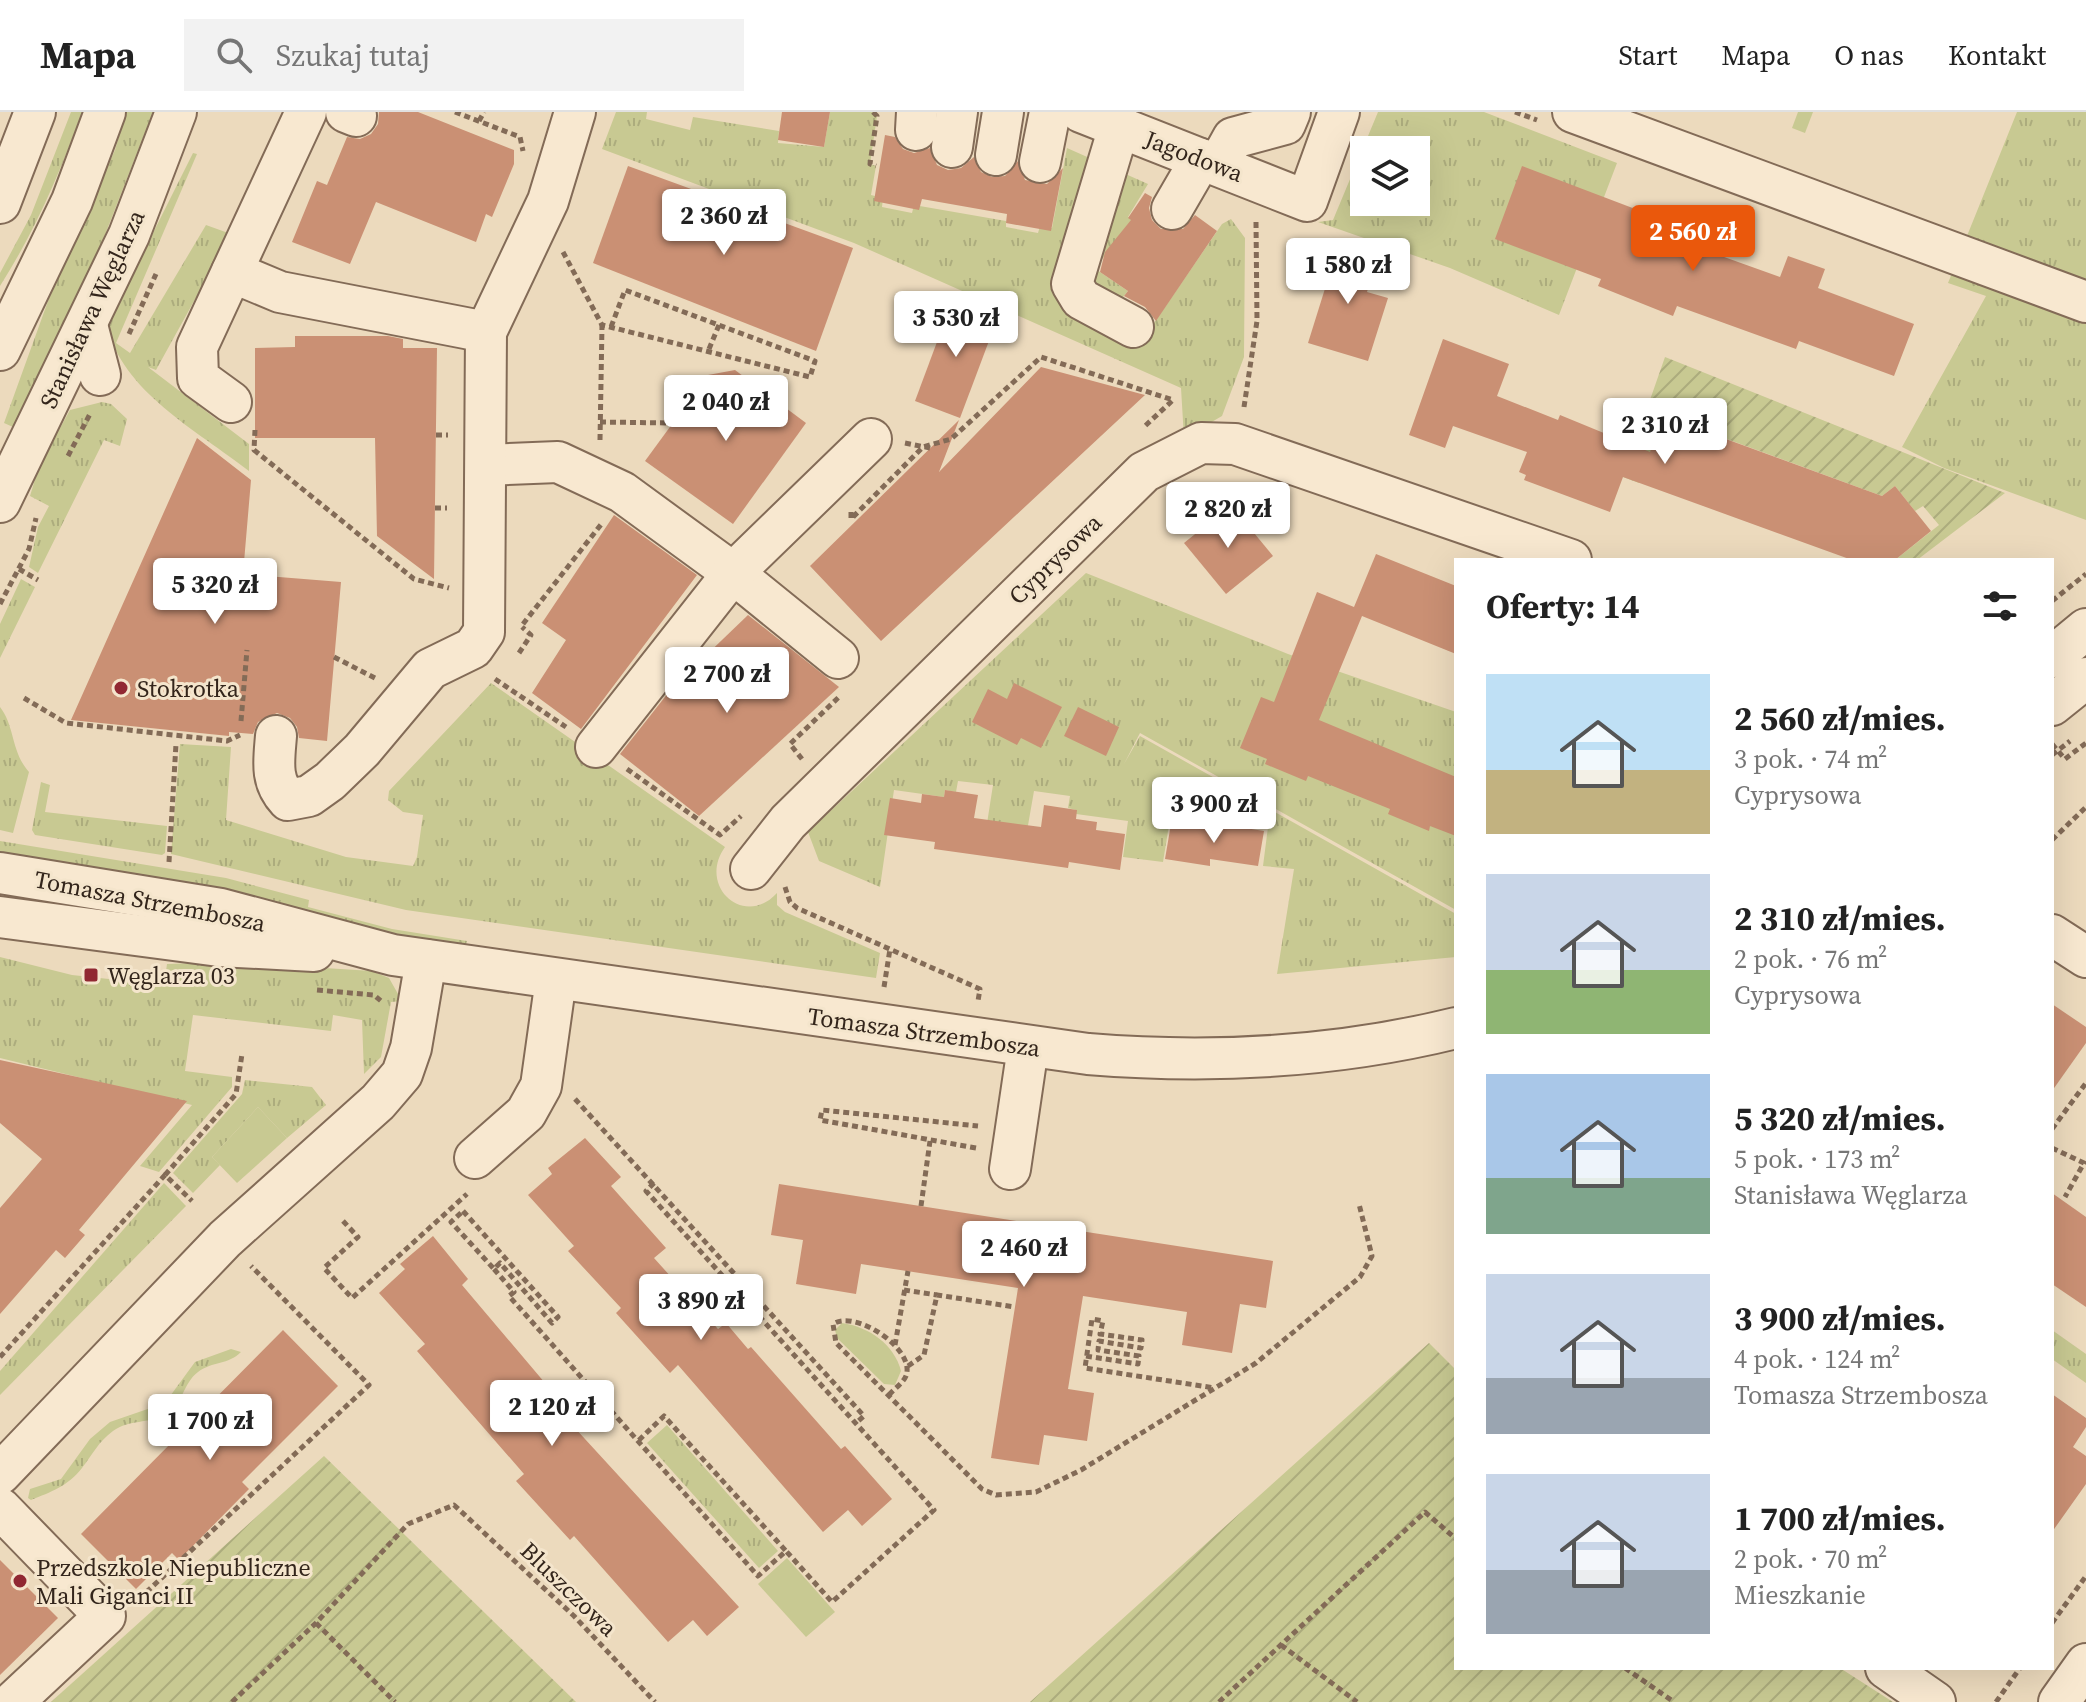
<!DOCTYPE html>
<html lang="pl">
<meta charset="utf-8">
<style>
:root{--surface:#fff;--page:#f2f2f2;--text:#222;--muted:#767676;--line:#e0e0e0;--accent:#ea580c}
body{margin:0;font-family:"Source Serif 4",serif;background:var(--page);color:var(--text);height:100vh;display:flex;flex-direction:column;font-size:30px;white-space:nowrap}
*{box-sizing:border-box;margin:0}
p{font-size:26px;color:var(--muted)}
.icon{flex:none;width:44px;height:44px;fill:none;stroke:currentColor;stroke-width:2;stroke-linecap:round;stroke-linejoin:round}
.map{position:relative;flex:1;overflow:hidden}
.sheet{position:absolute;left:1454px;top:446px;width:600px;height:1112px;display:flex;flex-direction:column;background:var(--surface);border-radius:0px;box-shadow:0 8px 32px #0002}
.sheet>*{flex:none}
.tools{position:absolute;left:1350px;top:24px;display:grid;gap:16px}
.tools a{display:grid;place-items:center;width:80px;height:80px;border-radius:0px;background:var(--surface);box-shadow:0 8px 32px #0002;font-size:40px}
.price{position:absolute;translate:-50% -68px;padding:0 18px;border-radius:8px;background:#fff;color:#222;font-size:26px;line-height:52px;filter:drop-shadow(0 2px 4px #0008)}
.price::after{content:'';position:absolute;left:50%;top:48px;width:24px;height:18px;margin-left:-12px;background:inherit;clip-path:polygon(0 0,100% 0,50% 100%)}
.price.selected{background:var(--accent);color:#fff}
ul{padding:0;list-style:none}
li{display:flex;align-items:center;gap:24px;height:200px;padding:0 32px}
li span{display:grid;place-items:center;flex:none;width:224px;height:160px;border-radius:0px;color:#555}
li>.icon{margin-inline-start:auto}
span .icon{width:96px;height:96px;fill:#fffc;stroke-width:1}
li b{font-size:34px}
h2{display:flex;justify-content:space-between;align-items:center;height:96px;padding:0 32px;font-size:34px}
header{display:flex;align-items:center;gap:48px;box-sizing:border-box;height:112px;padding:0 40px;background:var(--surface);border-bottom:2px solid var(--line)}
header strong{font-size:38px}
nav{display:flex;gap:44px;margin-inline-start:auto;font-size:28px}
.search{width:560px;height:72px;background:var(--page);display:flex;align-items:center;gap:20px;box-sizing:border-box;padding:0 28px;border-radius:0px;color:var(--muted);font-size:30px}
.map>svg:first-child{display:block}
</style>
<header>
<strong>Mapa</strong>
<div class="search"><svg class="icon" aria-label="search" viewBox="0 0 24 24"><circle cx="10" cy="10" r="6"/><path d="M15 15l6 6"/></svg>Szukaj tutaj</div>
<nav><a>Start</a><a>Mapa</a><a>O nas</a><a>Kontakt</a></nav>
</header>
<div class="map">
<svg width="2086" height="1590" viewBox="0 0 2086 1590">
<defs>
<pattern id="grass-tufts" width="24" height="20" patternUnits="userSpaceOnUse" patternTransform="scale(2)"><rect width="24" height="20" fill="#c8c992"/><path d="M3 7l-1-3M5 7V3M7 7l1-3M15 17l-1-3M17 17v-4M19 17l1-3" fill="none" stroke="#acac7d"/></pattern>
<pattern id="garden-furrows" width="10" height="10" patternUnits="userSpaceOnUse" patternTransform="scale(2)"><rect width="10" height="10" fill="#c8c992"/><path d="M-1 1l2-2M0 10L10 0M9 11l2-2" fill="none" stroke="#acac7d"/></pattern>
</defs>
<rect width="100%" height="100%" fill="#ecdabd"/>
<g fill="url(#grass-tufts)" fill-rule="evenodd">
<path d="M 71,0 L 82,0 C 60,61 35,119 0,174 L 0,161 L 31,103 Z"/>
<polygon points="126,0 153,0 103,128 13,315 4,311 56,167 115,38"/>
<polygon points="616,0 647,0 646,7 690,18 693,5 779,19 778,31 824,35 830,0 873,0 877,4 870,52 876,54 871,83 883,86 882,95 912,101 914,93 1006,109 1006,115 1038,121 1040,114 1052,116 1067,36 1148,72 1128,105 1135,111 1094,156 1128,179 1123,185 1152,214 1222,112 1231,107 1245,126 1244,245 1222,304 1184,326 1181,276 854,131 602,37"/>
<path d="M 1378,0 L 1484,0 L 1617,51 L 1559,203 L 1450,156 L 1318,110 L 1333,108 ZM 1364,38 L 1416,38 L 1416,90 L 1364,90 Z"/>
<polygon points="2017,0 2086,0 2086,408 1944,356 1902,335 1986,184 1948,171"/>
<path d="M 193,41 L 197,42 L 116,231 L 130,241 L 206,113 L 231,122 L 156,258 L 148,255 L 249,332 L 249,359 C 198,319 121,279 107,213 Z"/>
<polygon points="102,290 111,292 127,307 120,334 104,328 38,461 29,455 38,415 49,394 30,384 39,354 70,298"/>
<polygon points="1086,461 1288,542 1456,600 1456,798 1140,621 1124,652 1140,624 1456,802 1456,845 1277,862 1294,757 1263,754 1269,707 1208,694 1209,681 1175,676 1163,750 1123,745 1128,709 1076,702 1076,698 1068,696 1070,684 1034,679 1023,742 983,737 993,673 958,669 956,680 945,678 944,685 894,678 880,775 819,749 808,720"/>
<polygon points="21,467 35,475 0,546 0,512"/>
<path d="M 491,571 L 725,735 C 697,774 744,817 777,781 L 777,793 L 785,800 L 880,841 L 876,866 L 406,798 L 171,742 L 180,632 L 231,635 L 226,708 L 346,745 L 413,754 L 417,745 L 423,703 L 403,700 L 388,688 L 389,679 Z"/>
<path d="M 0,595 C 15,614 11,640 29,660 L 13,721 L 0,718 Z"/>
<polygon points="41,670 50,673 45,700 167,714 165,741 162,743 35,723 32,718"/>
<polygon points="0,729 226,766 309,788 308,795 392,817 467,829 465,835 0,745"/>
<polygon points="0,845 72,863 164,873 167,852 229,850 372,859 389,866 402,889 391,890 381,945 364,962 362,908 333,903 331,919 193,903 185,959 232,965 232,975 159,1060 140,1054 192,993 0,946"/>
<polygon points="245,968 312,975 326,993 287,1026 258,995 212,1045 220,1053 193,1081 173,1061 242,982"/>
<polygon points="164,1071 186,1094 0,1283 0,1259"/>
<polygon points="2052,1218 2086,1242 2086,1271 2052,1247"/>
<path d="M 231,1237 L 241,1240 C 228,1253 213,1249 198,1260 C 183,1271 183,1293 165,1303 C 148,1312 130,1307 113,1319 C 98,1330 93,1342 82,1356 C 68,1374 51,1380 31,1388 L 28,1386 L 30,1377 L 61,1367 L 90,1327 L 110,1310 L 165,1291 L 195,1250 Z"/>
<polygon points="667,1313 778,1439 759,1456 647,1331"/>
</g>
<g fill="#c8c992">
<polygon points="1798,0 1813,0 1805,21 1792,16"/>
<polygon points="258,995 287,1026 237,1071 212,1045"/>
<path d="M 842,1211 C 869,1215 894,1232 901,1259 L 895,1273 L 884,1272 L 837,1226 L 835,1218 Z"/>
<polygon points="787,1446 835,1500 806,1525 758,1472"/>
</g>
<g fill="url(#garden-furrows)">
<polygon points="1665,245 2005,381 1917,448 1895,448 1939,413 1923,394 1915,399 1895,374 1882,384 1664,304 1639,371 1623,365"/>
<polygon points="1429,1231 1456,1258 1456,1556 1840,1556 1893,1590 1030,1590"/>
<polygon points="324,1344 576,1590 51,1590"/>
</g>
<g fill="#ca9074">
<polygon points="379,0 418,0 514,38 514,52 492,105 486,102 476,130 376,90 350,152 292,130 317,69 327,73 347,25 360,27 371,22 378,12"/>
<polygon points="782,0 830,0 824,35 778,28"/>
<polygon points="885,23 895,25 903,37 914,41 930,36 937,53 948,58 961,56 974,45 981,60 992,65 1005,64 1018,49 1025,68 1047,72 1063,56 1051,119 1006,111 1007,102 922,87 919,98 874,89"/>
<polygon points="628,54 853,136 816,239 593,151"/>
<polygon points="1522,54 1651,103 1655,93 1686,106 1682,117 1703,125 1699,136 1780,165 1788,144 1825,157 1818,176 1914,212 1894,264 1799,229 1796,237 1677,194 1673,204 1598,174 1601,167 1495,127"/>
<polygon points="1145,81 1152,85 1149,96 1152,108 1161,117 1183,117 1195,103 1217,119 1156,209 1145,195 1124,184 1128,179 1100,160 1105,140 1131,108 1128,106"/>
<polygon points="1330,133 1377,148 1367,180 1388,186 1368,249 1308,231 1328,167 1320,165"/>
<polygon points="953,187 998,205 960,306 915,289"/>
<polygon points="295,224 388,224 403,227 403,236 437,236 434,467 377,424 375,326 255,326 255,236 295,235"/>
<polygon points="1443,227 1509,252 1497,284 1558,308 1560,303 1650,340 1663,304 1882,384 1895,374 1931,419 1895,448 1852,448 1623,365 1610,400 1524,368 1526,363 1519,360 1527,340 1453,314 1445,336 1409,323"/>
<polygon points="1041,255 1145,283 881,529 810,454 959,308 939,360"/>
<polygon points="735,258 806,311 733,412 645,349 708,263"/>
<polygon points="197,326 251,368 243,462 341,470 327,629 299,626 297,615 290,606 277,601 258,610 253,622 229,620 229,624 71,608"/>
<polygon points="1231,393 1273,444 1226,482 1184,431"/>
<polygon points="614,403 697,463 581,617 532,581 566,528 542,511"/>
<polygon points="1376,442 1456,474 1456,542 1362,504 1319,608 1456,665 1456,724 1430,714 1429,719 1388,702 1390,697 1308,664 1306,669 1265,652 1267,647 1240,636 1261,585 1274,590 1317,480 1354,495"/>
<polygon points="748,503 839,575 699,704 620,642 672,576"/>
<polygon points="1014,571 1062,595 1041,636 1021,626 1017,633 972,610 988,577 1007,587"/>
<polygon points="1078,595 1119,615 1106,644 1064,624"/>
<polygon points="945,678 978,683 974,706 1041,715 1044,693 1077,698 1076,707 1097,710 1096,718 1125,722 1120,758 1069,750 1068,756 977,743 934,737 935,730 884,723 890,686 921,691 922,682 944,685"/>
<polygon points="1171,712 1218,718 1220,712 1264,719 1258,754 1210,747 1210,754 1165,747"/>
<polygon points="2052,892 2086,915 2086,931 2052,979"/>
<polygon points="0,948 187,989 79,1118 85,1123 65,1146 56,1138 0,1202 0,1096 42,1047 0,1011"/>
<polygon points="585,1026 621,1065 611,1074 666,1136 654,1146 718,1217 726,1211 748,1237 751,1235 841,1337 845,1334 892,1387 862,1414 848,1398 823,1420 678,1253 670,1261 616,1201 621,1196 568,1139 574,1134 528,1083 552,1062 548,1056"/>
<polygon points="779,1072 1273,1149 1266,1196 1240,1192 1232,1241 1182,1233 1187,1200 1083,1184 1068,1277 1094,1281 1087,1329 1044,1323 1039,1353 991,1346 1018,1176 861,1152 856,1182 796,1172 803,1128 771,1123"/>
<polygon points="2052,1081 2086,1105 2086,1195 2052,1172"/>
<polygon points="433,1124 468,1167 462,1173 578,1310 574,1315 739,1495 707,1524 693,1508 668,1530 574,1424 570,1428 516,1369 524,1362 417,1239 425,1232 379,1181 405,1157 400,1152"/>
<polygon points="283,1218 338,1274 242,1370 249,1377 179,1448 172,1441 136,1477 81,1422"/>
<polygon points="2052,1282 2086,1306 2086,1315 2073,1335 2086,1344 2086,1372 2052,1420"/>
<polygon points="0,1448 58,1506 0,1563"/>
</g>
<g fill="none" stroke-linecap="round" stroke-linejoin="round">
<g stroke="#836b57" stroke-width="44">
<g id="minor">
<polyline points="346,0 356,4"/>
<polyline points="1081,0 1307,89 1339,0"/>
<polyline points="1573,0 2086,190"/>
<polyline points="1119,15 1072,172 1081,187 1133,215"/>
<polyline points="916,18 917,0"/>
<polyline points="952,35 957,0"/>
<polyline points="996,43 1003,0"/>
<polyline points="1040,50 1050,0"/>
<polyline points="1218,53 1233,26 1285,12 1290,0"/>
<polyline points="0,91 35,0"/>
<polyline points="1172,97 1201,47"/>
<polyline points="232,160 280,180 486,220"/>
<polyline points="87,213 100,263"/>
<polyline points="0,238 72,89 105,0"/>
<polyline points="231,290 198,266 197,235 306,0"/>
<polyline points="486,353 558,350 622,380 733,461 838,546"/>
<polyline points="0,390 129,123 176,0"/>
<polyline points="2052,545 2086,517"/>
<polyline points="2052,593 2086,566"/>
<path d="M 276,624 C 274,649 270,669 288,688 L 309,684 L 330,669 L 362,638 L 430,557 L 473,536 L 484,520 L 486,220 L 548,89 L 575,0"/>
<polyline points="596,635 733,461 871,327"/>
<polyline points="751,757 788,710 1144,360 1201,331 1235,332 1571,448"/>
<path d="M 0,761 L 221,797 L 393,843 L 1088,942 C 1212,952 1334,946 1456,916"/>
<polyline points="0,805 219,834 314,839"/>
<polyline points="2052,823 2086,845"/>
<polyline points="475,1046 526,1001 541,974 556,867"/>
<polyline points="1010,1057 1028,935"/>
<polyline points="0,1362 225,1127 378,990 402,962 411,936 426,848"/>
<polyline points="0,1396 105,1504 13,1590"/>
<polyline points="1886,1556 1935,1590"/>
<polyline points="2059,1590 2086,1552"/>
</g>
</g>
<g stroke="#836b57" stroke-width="5" stroke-dasharray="6 4" stroke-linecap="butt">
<polyline points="455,0 520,25 523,39"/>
<polyline points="873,0 877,4 870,52 876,54"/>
<polyline points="1515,0 1537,8"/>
<polyline points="479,9 484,0"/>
<polyline points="563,140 602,213 810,265 815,249 625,178 611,215"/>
<polyline points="129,222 156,162"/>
<polyline points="709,237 719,213"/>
<polyline points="1244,295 1257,209 1256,110"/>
<polyline points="600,310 672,311"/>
<polyline points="255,318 254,338 414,467 449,476"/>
<polyline points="436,323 448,323"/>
<polyline points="600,328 602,213"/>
<polyline points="905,331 930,336"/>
<polyline points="68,344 91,300"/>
<polyline points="435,396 447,396"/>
<polyline points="851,400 851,407 923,335 951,327 1041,245 1173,288 1145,314"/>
<polyline points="19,457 38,468"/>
<polyline points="2052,489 2086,462"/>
<polyline points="0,492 29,437 36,406"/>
<polyline points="523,512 603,410"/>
<polyline points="519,541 531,523 522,515"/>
<polyline points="334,545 375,566"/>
<polyline points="495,567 566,615"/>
<polyline points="24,586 66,611 227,629 240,623"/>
<polyline points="241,609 247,538"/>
<polyline points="2052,632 2065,647 2086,631"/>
<polyline points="2052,643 2070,629"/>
<polyline points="802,647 790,632 841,583"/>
<polyline points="627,657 720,723 741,704"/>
<polyline points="2052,728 2086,695"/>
<polyline points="169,750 176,632"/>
<polyline points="785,775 790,790 797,796 980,877 978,889"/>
<polyline points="884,875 890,837"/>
<polyline points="317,878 374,883 381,889"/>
<polyline points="575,987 864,1304 856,1311"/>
<polyline points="2052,1017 2086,971"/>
<polyline points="976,1036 820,1008 822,998 978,1014"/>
<polyline points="2052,1036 2084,1051 2065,1085"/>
<polyline points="165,1063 236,982 242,942"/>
<polyline points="654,1071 646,1079 934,1398 832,1490 786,1439"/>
<polyline points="921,1094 930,1029"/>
<polygon points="463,1099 558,1205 552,1211 500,1151 494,1157 451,1110"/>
<polyline points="343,1109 358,1125 324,1156 352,1186 467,1082"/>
<polyline points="494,1157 514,1180 509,1184 758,1464 786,1439 664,1304 638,1329"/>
<polyline points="904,1178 937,1183"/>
<polyline points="895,1233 908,1159"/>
<polyline points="1086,1244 1138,1252 1139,1244 1098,1238 1099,1229 1141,1236 1142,1228 1100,1222 1103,1209 1092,1207 1085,1256 1215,1276"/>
<polyline points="0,1245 165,1063 192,1089"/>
<polyline points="908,1254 924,1243 937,1183 1015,1195"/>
<path d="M 889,1283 C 894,1277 903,1271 906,1264 C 916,1237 855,1197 833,1212 L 836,1231 L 982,1377 L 996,1383 L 1036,1380 L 1081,1358 L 1256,1251 L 1360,1165 L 1372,1144 L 1359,1092"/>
<polyline points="139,1487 369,1273 251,1154"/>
<polyline points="316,1511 395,1590"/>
<polyline points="2052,1511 2086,1464"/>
<polyline points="1281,1533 1357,1590"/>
<polyline points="1625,1556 1674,1590"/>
<polyline points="232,1590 316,1511 408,1412 454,1393 574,1504 655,1590"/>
<polyline points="1219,1590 1425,1400 1456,1427"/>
<polyline points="1996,1590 2020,1556"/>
</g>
<use href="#minor" stroke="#f8e8d0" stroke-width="40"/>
</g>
<g fill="#912832" stroke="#f4e5cc" stroke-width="3">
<circle cx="121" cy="576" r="8"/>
<rect x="83" y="855" width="16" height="16" rx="4"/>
<circle cx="20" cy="1469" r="8"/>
</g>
<g text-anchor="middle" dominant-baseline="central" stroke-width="6" stroke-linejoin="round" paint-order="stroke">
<g font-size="24" fill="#33251b" stroke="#f4e5cc">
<text transform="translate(1194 44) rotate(21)">Jagodowa</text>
<text transform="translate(92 197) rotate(-65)">Stanisława Węglarza</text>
<text transform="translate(1055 447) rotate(-44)">Cyprysowa</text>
<text transform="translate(150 789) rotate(11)">Tomasza Strzembosza</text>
<text transform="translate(924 920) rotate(8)">Tomasza Strzembosza</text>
<text transform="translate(569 1477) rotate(44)">Bluszczowa</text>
</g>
<g font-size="24" fill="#33251b" stroke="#f4e5cc" text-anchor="start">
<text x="137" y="576">Stokrotka</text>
<text x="107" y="863">Węglarza 03</text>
<text x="36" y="1455">Przedszkole Niepubliczne<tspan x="36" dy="28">Mali Giganci II</tspan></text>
</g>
</g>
</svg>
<div class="tools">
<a><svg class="icon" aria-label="layers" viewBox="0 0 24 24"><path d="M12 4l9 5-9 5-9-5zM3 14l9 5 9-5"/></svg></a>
</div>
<b class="price" style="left:724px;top:145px">2 360 zł</b>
<b class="price selected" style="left:1693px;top:161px">2 560 zł</b>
<b class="price" style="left:1348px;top:194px">1 580 zł</b>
<b class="price" style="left:956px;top:247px">3 530 zł</b>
<b class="price" style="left:726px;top:331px">2 040 zł</b>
<b class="price" style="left:1665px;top:354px">2 310 zł</b>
<b class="price" style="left:1228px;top:438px">2 820 zł</b>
<b class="price" style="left:215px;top:514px">5 320 zł</b>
<b class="price" style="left:727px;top:603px">2 700 zł</b>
<b class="price" style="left:1214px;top:733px">3 900 zł</b>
<b class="price" style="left:1024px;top:1177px">2 460 zł</b>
<b class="price" style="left:701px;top:1230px">3 890 zł</b>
<b class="price" style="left:552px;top:1336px">2 120 zł</b>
<b class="price" style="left:210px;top:1350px">1 700 zł</b>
<section class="sheet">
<h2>Oferty: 14<svg class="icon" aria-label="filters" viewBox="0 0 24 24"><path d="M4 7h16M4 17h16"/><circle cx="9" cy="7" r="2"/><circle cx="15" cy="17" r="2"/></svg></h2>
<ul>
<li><span style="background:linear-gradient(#bfe0f5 60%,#c2b280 0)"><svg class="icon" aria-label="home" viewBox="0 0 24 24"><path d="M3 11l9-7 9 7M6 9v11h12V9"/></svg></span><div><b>2 560 zł/mies.</b><p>3 pok. · 74 m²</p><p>Cyprysowa</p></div></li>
<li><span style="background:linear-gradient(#c9d6e8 60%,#8fb573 0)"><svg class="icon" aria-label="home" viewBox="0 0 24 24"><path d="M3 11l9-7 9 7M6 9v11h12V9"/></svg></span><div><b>2 310 zł/mies.</b><p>2 pok. · 76 m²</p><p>Cyprysowa</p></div></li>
<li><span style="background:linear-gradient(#a9c7e8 65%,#7fa58c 0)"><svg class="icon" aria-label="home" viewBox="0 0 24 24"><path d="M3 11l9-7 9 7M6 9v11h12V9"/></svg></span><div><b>5 320 zł/mies.</b><p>5 pok. · 173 m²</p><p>Stanisława Węglarza</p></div></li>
<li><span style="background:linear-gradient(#c9d6e8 65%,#9aa5b1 0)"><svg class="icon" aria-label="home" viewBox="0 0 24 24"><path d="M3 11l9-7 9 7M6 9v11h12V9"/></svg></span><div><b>3 900 zł/mies.</b><p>4 pok. · 124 m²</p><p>Tomasza Strzembosza</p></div></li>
<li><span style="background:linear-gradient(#c9d6e8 60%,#9aa5b1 0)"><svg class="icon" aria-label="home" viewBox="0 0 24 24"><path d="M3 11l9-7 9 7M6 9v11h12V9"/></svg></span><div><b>1 700 zł/mies.</b><p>2 pok. · 70 m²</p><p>Mieszkanie</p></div></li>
</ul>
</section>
</div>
